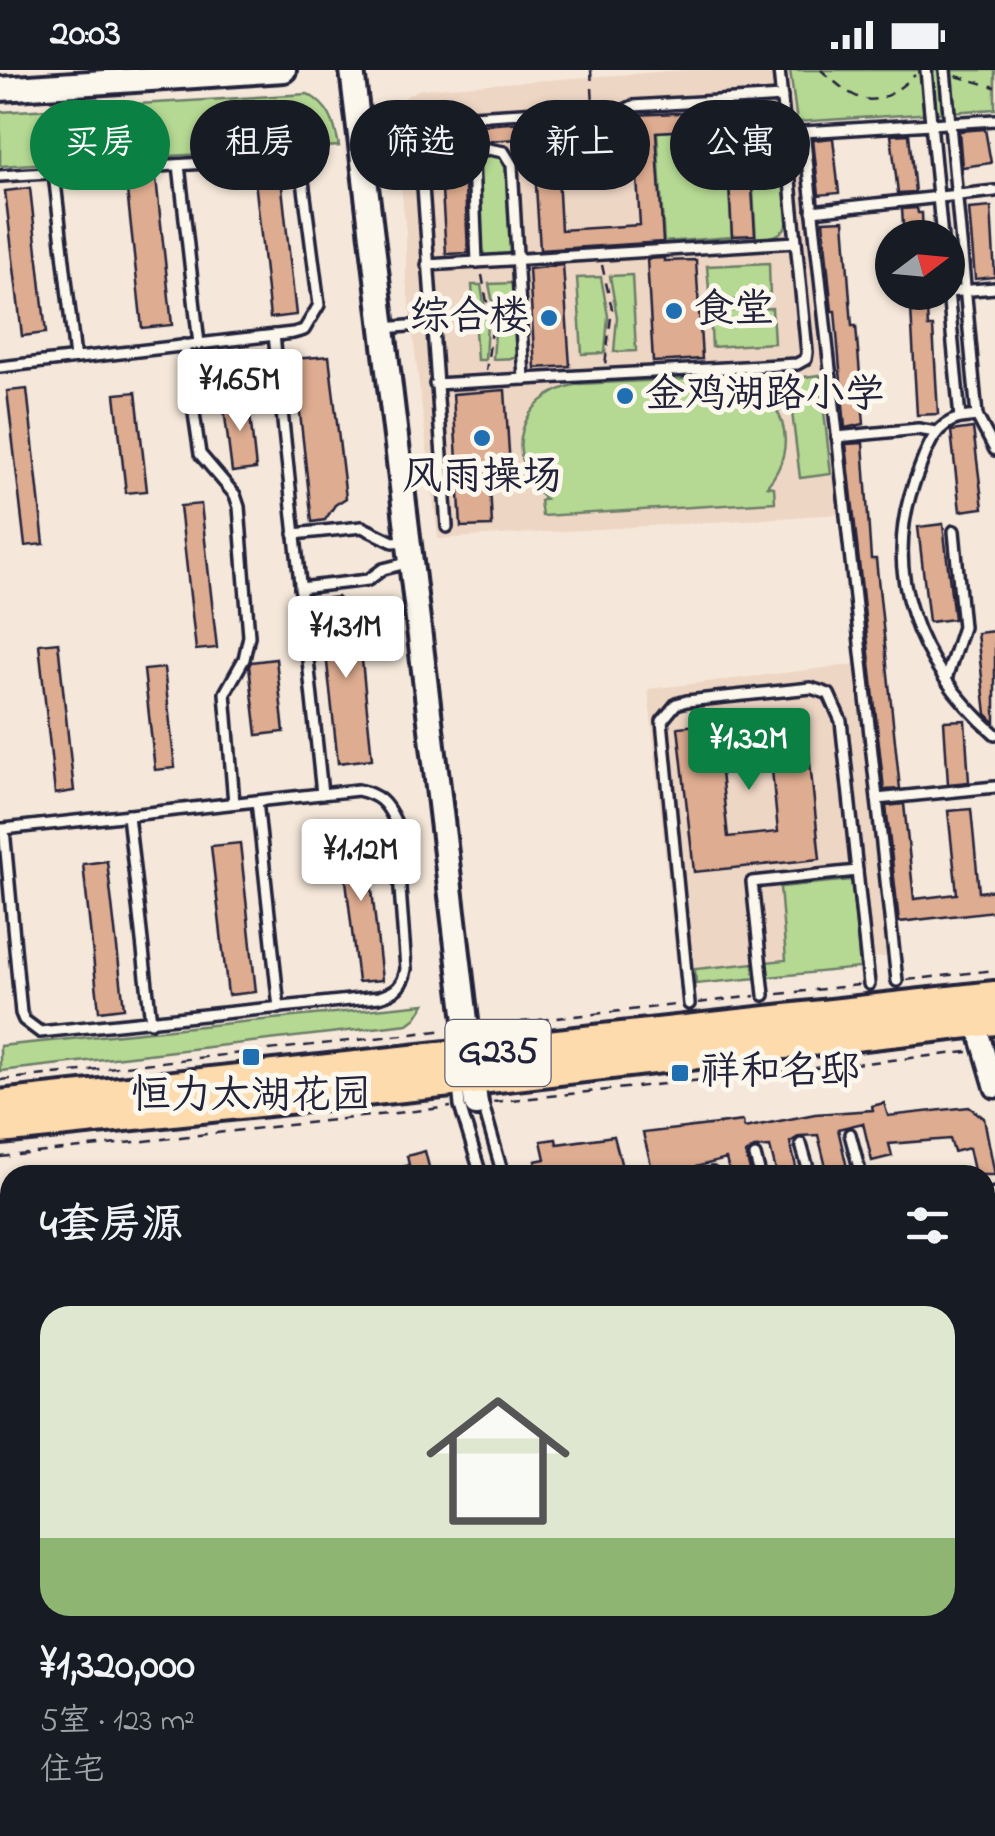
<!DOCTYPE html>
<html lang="zh">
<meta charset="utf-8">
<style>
:root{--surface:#171b24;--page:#20242c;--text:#f1f3f6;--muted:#9ea1a6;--accent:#0b8043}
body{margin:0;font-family:"Indie Flower","LXGW WenKai TC",sans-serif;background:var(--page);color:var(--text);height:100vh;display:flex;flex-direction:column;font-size:38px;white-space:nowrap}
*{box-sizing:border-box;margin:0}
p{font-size:32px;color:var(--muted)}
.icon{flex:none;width:55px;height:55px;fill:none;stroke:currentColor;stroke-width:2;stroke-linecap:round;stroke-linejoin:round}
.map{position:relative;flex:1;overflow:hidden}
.drawer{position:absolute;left:0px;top:1095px;width:995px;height:672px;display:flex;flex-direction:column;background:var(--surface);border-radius:30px 30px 0 0;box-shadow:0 2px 8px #0004}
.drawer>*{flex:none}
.banner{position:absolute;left:30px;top:30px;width:935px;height:90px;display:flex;gap:20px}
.needle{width:65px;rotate:74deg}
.buttons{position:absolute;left:875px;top:150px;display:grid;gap:20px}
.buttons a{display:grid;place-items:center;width:90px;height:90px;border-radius:50%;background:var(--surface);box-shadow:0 2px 8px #0004;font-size:50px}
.price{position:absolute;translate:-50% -85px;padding:0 22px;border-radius:10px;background:#fff;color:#222;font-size:32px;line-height:65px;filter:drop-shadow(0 2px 5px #0008)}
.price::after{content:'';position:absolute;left:50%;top:60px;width:30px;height:22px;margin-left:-15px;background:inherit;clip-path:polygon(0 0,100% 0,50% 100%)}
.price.selected{background:var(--accent);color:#fff}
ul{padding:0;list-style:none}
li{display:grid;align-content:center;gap:20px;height:530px;padding:0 40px}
li span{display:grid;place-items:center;height:310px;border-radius:30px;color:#555}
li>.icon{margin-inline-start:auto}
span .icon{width:180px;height:180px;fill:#fffc;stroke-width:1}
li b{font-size:42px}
h2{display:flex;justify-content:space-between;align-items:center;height:120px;padding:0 40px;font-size:42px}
.chip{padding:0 35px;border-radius:45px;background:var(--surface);box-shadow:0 2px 8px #0004;font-size:35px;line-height:90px}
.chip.selected{background:var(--accent);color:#fff}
.status{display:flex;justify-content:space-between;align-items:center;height:70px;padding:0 50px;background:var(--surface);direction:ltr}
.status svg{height:28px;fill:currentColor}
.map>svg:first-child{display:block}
</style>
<div class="status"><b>20:03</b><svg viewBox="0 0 49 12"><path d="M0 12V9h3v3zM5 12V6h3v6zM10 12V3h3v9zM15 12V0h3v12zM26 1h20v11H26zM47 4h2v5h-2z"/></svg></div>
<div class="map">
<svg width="995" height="1766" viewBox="0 0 995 1766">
<rect width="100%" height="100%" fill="#f5e8da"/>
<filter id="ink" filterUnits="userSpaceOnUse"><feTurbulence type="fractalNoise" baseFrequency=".01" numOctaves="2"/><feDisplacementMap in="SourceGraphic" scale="20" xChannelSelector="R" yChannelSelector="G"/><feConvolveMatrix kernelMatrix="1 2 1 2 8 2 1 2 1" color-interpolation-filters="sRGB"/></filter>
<g filter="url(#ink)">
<g fill="#eed6c4">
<polygon points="685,0 790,0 842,444 438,469 406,209 406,164 394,46 397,40 407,26 420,19"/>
<polygon points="859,594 893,886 678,908 648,619"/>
</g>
<g fill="#b5d993" stroke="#6c7e67" stroke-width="2.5">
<polygon points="790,0 995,0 995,39 797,52"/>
<path d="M 308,24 C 330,37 334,51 339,76 L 0,96 L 0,42 Z"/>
<path d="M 733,35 L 749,35 L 760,43 L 766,111 L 782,109 L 777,43 L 780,42 L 790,147 C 785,165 774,168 756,169 L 748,40 L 734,39 Z"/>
<polygon points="725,58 732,167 664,172 657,62"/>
<polygon points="483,84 502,85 507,93 512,185 481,187 476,95"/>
<polygon points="769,193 770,228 710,232 707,196"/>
<polygon points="632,205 636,281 614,282 617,247 610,206"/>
<polygon points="601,207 608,246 605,283 582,284 577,208"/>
<polygon points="514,213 519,288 493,289 496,248 489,214"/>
<polygon points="472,215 481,215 487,252 485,290 477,290"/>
<polygon points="772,238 774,273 712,277 710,242"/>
<polygon points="820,305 831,404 800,408 788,309"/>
<path d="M 732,307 C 783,321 802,375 767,416 L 774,417 L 775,432 L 542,446 L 540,431 L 545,429 C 502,387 517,326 578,314 Z"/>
<polygon points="852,810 860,898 696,914 695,899 786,890 780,817"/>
<polygon points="425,934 416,948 408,954 0,1001 0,976"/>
</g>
<g fill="#deac90" stroke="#22223b" stroke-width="2.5" fill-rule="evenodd">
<polygon points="747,40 755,165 732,166 726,58 656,62 663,172 540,180 533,68 463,73 468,183 446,184 438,58 555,50 561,160 640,155 633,45"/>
<polygon points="985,59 991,93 962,97 959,61"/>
<polygon points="909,64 915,122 898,123 891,65"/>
<polygon points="833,68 839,123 819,125 813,70"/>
<polygon points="280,99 296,245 270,248 254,101"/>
<polygon points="156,108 172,255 142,258 126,111"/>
<polygon points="30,118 46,263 22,266 5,121"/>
<polygon points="991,137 995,207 975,209 969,139"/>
<polygon points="917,138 918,143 922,143 923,168 904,168 902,139"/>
<polygon points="844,150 852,256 856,256 864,354 845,358 835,241 832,241 823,151"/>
<polygon points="664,188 664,191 696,190 702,289 653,292 647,189"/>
<polygon points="563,195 570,296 535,298 529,199"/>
<polygon points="906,222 926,222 928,257 933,257 938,344 917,345 911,239 907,239"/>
<polygon points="329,286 346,428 335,435 325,450 312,452 294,289"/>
<polygon points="27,319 44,474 25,476 7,321"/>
<polygon points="505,320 511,413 490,414 492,456 461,457 453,324"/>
<polygon points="136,322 147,421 126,423 115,324"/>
<polygon points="248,327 256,399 232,402 223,330"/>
<polygon points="973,358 983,438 960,441 951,361"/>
<polygon points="863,373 871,489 876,489 900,719 884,720 846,374"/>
<polygon points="201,434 217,578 196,580 180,436"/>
<polygon points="943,454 954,549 929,552 918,457"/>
<polygon points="337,527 349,539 357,541 372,689 338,693 320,529"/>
<polygon points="995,561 995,653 986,644 977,563"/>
<polygon points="58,572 74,721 55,724 39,574"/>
<polygon points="276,589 284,662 257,665 249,596 251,592"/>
<polygon points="164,598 175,698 155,700 144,600"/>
<path d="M 805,644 L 820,789 L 694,802 L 678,657 ZM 770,679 L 778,762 L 728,767 L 719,684 Z"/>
<polygon points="965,650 969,712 948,714 944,651"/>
<polygon points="904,734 914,829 957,824 948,741 971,739 979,822 995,820 995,841 899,852 886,736"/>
<polygon points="365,757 382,910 358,912 340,759"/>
<polygon points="240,773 256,922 228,925 211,776"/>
<polygon points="107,791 124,938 99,941 83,794"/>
<polygon points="884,1033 888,1046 969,1037 984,1048 995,1105 975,1105 969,1078 954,1082 950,1069 889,1074 892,1086 872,1091 863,1053 838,1059 848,1102 835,1105 828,1105 818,1065 800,1066 790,1072 798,1105 777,1105 770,1077 754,1078 746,1084 751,1105 730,1105 726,1089 665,1105 630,1105 629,1101 651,1095 643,1063 743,1051 744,1058 815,1044 873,1040 872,1036"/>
<polygon points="614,1066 622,1097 593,1105 539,1105 535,1091 545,1089 541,1071 556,1069 557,1074"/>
<polygon points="425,1081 431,1105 388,1105 387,1102 409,1095 407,1086"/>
</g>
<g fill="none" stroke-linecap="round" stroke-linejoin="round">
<g stroke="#22223b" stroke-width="16">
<g id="lane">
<polyline points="926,0 942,168"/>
<polyline points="945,0 977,346 960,348 948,221"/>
<polyline points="179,95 199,274"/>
<polyline points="54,103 75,288"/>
<polyline points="0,106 269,89 290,93 302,103 319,235 304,260 293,263 0,297"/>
<polyline points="812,141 995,121"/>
<polyline points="477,192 473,92 479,82 488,79 504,82 512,95 524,309"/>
<polyline points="427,195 796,172"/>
<polyline points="948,222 995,218"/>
<polyline points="384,258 431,254"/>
<polyline points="274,265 322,724"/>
<polyline points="184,275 200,384 235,425 239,437 249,566 244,589 225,623 234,733"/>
<polyline points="435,314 797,294 806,289 807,282 779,0"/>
<polyline points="977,346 995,380"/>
<path d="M 960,348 C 934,355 928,377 919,400 C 877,500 918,596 995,664"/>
<polyline points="837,367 918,359 936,362"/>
<polyline points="447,457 420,74 427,54 440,48 556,41 571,48 612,46 633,36 782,27"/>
<polyline points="294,464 362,457 393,472 406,471"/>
<polyline points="300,518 368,510 383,499 411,492"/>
<polyline points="946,609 963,557 954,461"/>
<polyline points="877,729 995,717"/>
<polyline points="257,731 279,938"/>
<polyline points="128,745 151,952"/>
<path d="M 0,759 L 4,759 C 122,745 240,733 358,720 C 379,725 386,732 395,751 L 406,899 C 403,916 396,922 379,927 L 40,962 L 24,950 L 21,943 L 4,759"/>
<polyline points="857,801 869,914"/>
<polyline points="897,911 804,62 995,50"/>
<polyline points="689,934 662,651 676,634 687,631 811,618 829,624 841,651 857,801 752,812 764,925"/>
<polyline points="458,1015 460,1036 481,1105"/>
<polyline points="482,1031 503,1105"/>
<polyline points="850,1064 861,1105"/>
<polyline points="801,1074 810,1105"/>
<polyline points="755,1086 760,1105"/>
<polyline points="712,1103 712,1105"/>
<polyline points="985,1126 995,1123"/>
<polyline points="985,1195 995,1229"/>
<polyline points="985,1342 995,1339"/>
<polyline points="985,1382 995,1419"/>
<polyline points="0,1414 10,1447"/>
<polyline points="985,1455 995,1452"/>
<polyline points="0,1577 10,1574"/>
<polyline points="985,1589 995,1586"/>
<polyline points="0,1594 10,1591"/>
<polyline points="0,1654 10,1688"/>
<polyline points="985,1665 995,1662"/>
<polyline points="31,1758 33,1766"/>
<polyline points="102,1758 104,1766"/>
<polyline points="220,1758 223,1766"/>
<polyline points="370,1758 372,1766"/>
<polyline points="432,1758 433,1766"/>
<polyline points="500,1758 501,1766"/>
<polyline points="615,1758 617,1766"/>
<polyline points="681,1758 684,1766"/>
<polyline points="776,1758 782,1766"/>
<polyline points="848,1758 856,1766"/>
<polyline points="930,1758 932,1766"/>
<polyline points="268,1766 308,1766"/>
<polyline points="326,1766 362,1758"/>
<polyline points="694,1766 722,1758"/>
</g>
</g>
<g stroke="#22223b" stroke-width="25">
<g id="street">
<polyline points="974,946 995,1018"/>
<polyline points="0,1275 10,1312"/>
<polyline points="132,1758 134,1766"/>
</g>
</g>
<g stroke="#22223b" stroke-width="30">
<g id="secondary">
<polyline points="352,0 476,1034"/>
<polyline points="0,19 284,0"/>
</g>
</g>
<g stroke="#22223b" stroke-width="38">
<g id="highway">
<polyline points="0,1036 995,927"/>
<polyline points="0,1058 480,1008 995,949"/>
</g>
</g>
<g stroke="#22223b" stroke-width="2.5" stroke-dasharray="10 8" stroke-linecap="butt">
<polyline points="591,0 593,35"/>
<path d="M 821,0 C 860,35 874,42 915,5"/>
<polyline points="956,6 995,17"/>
<polyline points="602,195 612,239 605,295"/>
<polyline points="482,205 492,260 486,301"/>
<polyline points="907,910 995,900"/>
<polyline points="778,924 859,915"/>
<polyline points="698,933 755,926"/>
<polyline points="485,956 675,935"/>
<polyline points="0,1010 447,960"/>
<polyline points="493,1032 968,982"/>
<polyline points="0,1087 451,1037"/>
</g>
<use href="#lane" stroke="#fbf7ec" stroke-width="9"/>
<use href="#street" stroke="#fbf7ec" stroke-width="18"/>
<use href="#secondary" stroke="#fbf7ec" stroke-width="22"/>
<use href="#highway" stroke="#fedbac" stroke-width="30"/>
</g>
</g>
<g fill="#1f6fb2" stroke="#fbf7ec" stroke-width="4">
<circle cx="674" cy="241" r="10"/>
<circle cx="549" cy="248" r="10"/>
<circle cx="625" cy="326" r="10"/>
<circle cx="482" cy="368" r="10"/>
<rect x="241" y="977" width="20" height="20" rx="5"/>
<rect x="670" y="993" width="20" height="20" rx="5"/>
</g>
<g text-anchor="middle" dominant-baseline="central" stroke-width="10" stroke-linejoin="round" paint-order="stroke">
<rect fill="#fbf7ec" stroke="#636270" stroke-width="2.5" x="445.5" y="950" width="105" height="66" rx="8"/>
<g font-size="38" font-weight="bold" fill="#22223b">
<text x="498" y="983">G235</text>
</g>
<g font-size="40" fill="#22223b" stroke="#fbf7ec" text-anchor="start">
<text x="694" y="241">食堂</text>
<text x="529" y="248" text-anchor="end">综合楼</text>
<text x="645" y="326">金鸡湖路小学</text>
<text x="482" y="408" text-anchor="middle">风雨操场</text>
<text x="700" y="1003">祥和名邸</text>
<text x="251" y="1027" text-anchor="middle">恒力太湖花园</text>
</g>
</g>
</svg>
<div class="buttons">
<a><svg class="needle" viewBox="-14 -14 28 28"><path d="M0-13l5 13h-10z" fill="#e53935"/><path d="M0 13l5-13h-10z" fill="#9ea1a6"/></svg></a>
</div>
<b class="price" style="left:240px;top:364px">¥1.65M</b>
<b class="price" style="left:346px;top:611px">¥1.31M</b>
<b class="price selected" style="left:749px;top:723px">¥1.32M</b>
<b class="price" style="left:361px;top:834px">¥1.12M</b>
<div class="banner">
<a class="chip selected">买房</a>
<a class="chip">租房</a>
<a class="chip">筛选</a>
<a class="chip">新上</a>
<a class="chip">公寓</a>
</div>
<section class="drawer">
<h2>4套房源<svg class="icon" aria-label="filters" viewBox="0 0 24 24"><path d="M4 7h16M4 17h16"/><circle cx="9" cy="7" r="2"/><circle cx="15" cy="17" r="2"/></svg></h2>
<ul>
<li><span style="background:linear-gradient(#dfe7d0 75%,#8fb573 0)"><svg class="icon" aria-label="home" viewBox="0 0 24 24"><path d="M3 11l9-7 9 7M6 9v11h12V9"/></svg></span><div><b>¥1,320,000</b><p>5室 · 123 m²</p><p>住宅</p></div></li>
</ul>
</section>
</div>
